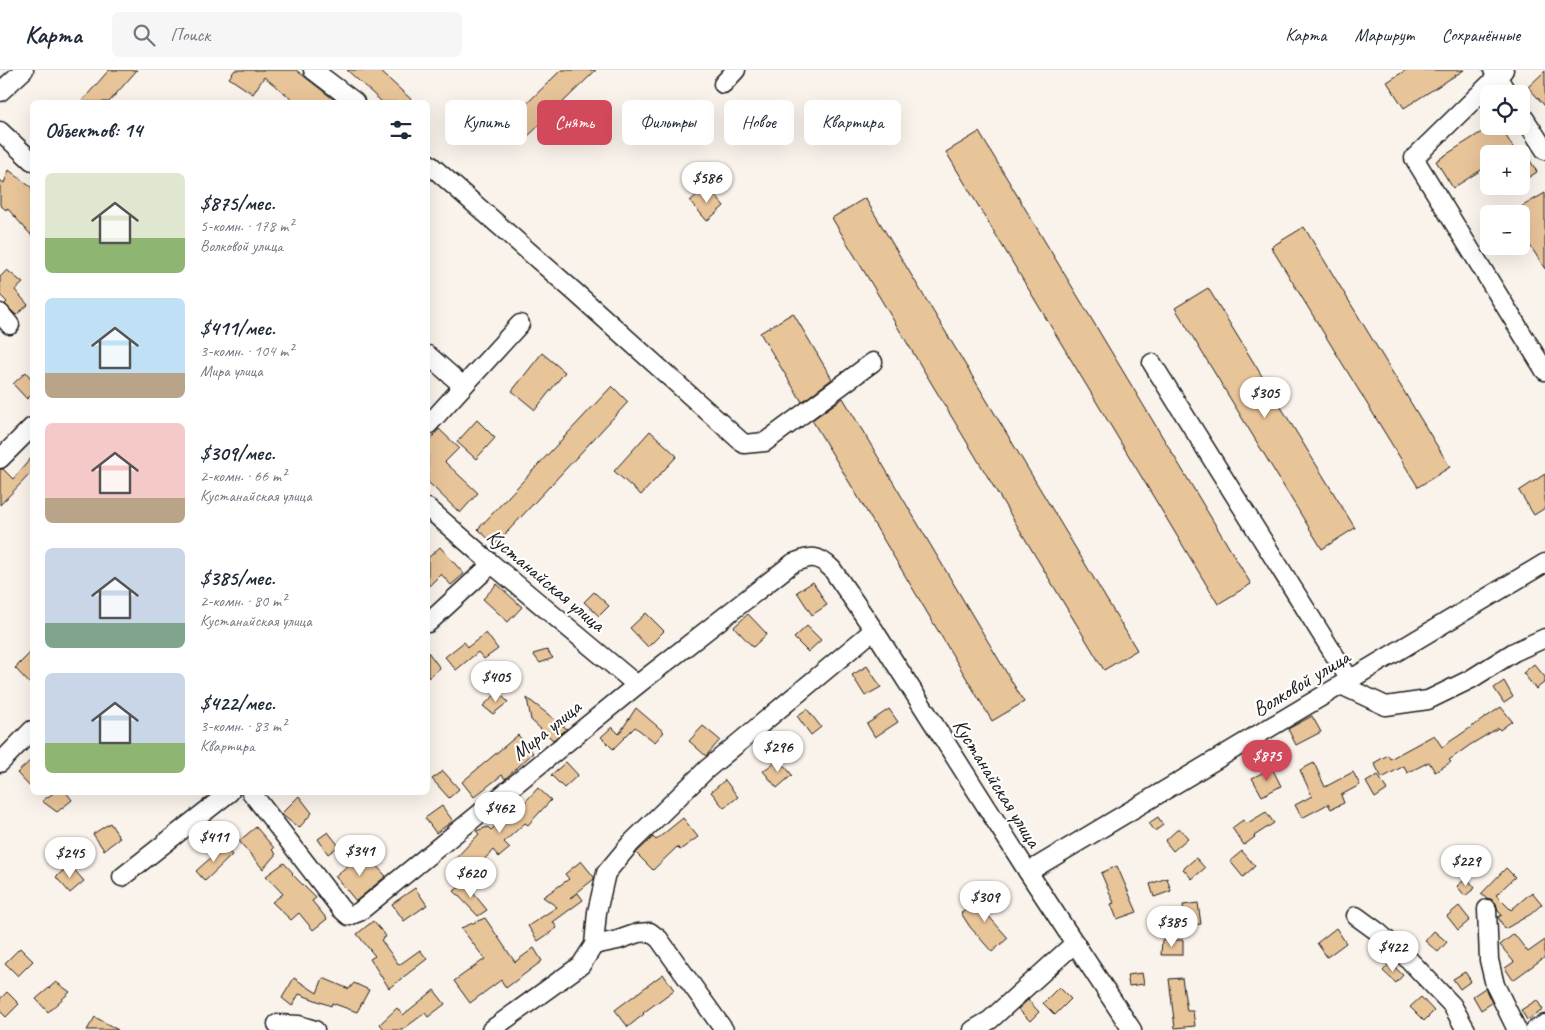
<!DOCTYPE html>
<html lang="ru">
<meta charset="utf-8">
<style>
:root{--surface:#fff;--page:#f6f6f7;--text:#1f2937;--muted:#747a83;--line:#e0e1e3;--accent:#d1495b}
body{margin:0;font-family:Caveat,sans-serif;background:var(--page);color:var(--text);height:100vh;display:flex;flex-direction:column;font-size:19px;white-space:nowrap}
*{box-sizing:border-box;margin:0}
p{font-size:16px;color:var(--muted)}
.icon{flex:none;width:28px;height:28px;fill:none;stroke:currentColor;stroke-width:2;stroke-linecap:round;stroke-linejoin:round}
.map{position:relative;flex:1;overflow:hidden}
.sheet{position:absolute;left:30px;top:30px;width:400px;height:695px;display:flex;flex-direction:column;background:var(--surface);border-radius:8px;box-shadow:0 5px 20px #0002}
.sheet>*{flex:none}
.banner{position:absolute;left:445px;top:30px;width:475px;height:45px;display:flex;gap:10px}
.controls{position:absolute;left:1480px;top:15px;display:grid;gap:10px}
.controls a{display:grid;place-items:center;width:50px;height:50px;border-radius:8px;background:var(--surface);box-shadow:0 5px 20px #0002;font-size:25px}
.price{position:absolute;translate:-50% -42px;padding:0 11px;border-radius:18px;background:#fff;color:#222;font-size:16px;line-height:32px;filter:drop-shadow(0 1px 2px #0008)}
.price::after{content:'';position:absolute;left:50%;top:30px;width:15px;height:11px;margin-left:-8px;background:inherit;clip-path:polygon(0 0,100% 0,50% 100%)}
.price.selected{background:var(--accent);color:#fff}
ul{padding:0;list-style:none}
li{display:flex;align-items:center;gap:15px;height:125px;padding:0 15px}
li span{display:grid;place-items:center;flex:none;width:140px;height:100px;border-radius:8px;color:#555}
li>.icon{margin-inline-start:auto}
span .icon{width:60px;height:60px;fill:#fffc;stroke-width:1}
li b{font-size:21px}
h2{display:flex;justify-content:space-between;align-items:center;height:60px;padding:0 15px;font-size:21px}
.pill{padding:0 18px;border-radius:8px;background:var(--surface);box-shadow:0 5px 20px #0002;font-size:18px;line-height:45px}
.pill.selected{background:var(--accent);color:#fff}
header{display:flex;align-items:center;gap:30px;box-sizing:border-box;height:70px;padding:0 25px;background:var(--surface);border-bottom:1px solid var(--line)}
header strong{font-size:24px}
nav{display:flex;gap:28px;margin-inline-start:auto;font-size:18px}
.search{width:350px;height:45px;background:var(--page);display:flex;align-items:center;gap:12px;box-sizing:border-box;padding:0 18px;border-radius:8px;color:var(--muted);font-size:19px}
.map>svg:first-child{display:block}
</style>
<header>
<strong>Карта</strong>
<div class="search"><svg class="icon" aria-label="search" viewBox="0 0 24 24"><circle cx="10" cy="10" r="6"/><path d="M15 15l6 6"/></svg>Поиск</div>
<nav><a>Карта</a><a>Маршрут</a><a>Сохранённые</a></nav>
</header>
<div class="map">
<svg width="1545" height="960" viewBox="0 0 1545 960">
<rect width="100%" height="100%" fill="#faf3eb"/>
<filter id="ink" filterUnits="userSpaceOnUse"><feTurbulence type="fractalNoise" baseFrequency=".02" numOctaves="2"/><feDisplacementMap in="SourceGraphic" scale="10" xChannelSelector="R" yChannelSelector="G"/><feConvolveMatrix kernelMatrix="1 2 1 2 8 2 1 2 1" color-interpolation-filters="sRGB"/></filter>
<g filter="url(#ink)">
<g fill="#e8c499" stroke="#1c1c1c">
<polygon points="109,0 137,0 109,32 81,32"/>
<polygon points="235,0 296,0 337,32 296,32 264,7 253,24 229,8"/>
<polygon points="347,0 379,0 414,32 382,32"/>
<polygon points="561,0 596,0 522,72 505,55"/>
<polygon points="1406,0 1464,0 1404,38 1387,12"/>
<polygon points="1545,1 1545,36 1528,17"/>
<polygon points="1491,56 1500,56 1514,79 1507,84 1489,84 1489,95 1453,118 1436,91"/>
<polygon points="979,62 1251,514 1218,534 946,82"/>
<polygon points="1528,87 1537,102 1521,112 1521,91"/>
<polygon points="9,100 32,118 32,166 7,138 6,140 0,135 0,110 4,113"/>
<polygon points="707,116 724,136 707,151 690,131"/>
<polygon points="1545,123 1545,199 1521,161 1521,137"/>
<polygon points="865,128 1137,580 1104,600 832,148"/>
<polygon points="1304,157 1450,397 1418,417 1271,177"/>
<polygon points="7,200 23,213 15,220 28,235 16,245 5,234 7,232 0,225 0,207"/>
<polygon points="1208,218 1355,458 1322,479 1175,238"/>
<polygon points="793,243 832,309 802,332 760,263"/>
<polygon points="542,283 565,302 535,340 512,321"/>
<polygon points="26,302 32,310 32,324 27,329 13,314"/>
<polygon points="612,316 628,332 495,475 478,459"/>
<polygon points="843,328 1024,632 992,651 812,350"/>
<polygon points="477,350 495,368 476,389 457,372"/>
<polygon points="439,359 459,378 445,392 478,423 460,443 428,412 428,372"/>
<polygon points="650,361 677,386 641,425 614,401"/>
<polygon points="32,387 32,402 0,435 0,399 3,399 13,409"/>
<polygon points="1545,404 1545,438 1534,445 1519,421"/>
<polygon points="440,477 464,504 451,515 441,504 428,517 428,488"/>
<polygon points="813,512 827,535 812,545 797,522"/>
<polygon points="497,514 522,537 508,552 483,529"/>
<polygon points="594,522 609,536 599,546 584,532"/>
<polygon points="646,543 664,561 648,577 630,558"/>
<polygon points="748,544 767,564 753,577 734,557"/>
<polygon points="807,556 821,570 808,582 794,568"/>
<polygon points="486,563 498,579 484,589 478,582 456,600 445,587 464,572 468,577"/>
<polygon points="547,580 553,588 540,593 533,584"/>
<polygon points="32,581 32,616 15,598"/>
<polygon points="428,582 440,598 428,608"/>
<polygon points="1534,594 1545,607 1545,612 1536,619 1523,603"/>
<polygon points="867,596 881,617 865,626 852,605"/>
<polygon points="1504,611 1513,627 1504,633 1494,618"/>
<polygon points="498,622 508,632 493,644 483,636"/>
<polygon points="527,628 567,659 553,670 531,650"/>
<polygon points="1501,637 1512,651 1500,660 1498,658 1470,675 1449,690 1451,692 1435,702 1429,692 1407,703 1404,696 1382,708 1374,693 1388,685 1390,689 1434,665 1442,677"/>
<polygon points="636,638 664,662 655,672 635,657 613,679 601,667 612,657 619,664"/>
<polygon points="807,639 821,657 811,665 797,646"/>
<polygon points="889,639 898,652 875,667 867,654"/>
<polygon points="1312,646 1321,662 1296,675 1288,659"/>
<polygon points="703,656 720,670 706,686 689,671"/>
<polygon points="518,665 533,683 505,709 502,705 474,727 462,712"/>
<polygon points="32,689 32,719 17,703"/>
<polygon points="779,689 792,705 777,718 763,701"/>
<polygon points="566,692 578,705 564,718 551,705"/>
<polygon points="1314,693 1325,717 1353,702 1360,715 1341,725 1344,733 1331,739 1328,734 1302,748 1295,735 1312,726 1300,700"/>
<polygon points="1272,698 1281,716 1262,726 1252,708"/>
<polygon points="443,701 459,719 449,728 432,709"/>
<polygon points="1378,705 1387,720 1375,728 1366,712"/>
<polygon points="725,710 738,727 724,738 711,722"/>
<polygon points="538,718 551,730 528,755 525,753 504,772 510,778 499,787 493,780 468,807 452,792 479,764 476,761 488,757 491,760 509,743 512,746"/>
<polygon points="55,722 66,722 72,730 57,742 42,731"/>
<polygon points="299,726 312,743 299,758 281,744"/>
<polygon points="442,736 453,751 436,763 425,748"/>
<polygon points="1266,742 1274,753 1254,766 1255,767 1244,775 1232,758 1243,750 1246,754"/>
<polygon points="1158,747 1163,755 1155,761 1149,753"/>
<polygon points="683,748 698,767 680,780 677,777 653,800 636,783 653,767 656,770"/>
<polygon points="110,753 120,768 104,780 93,764"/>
<polygon points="256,757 274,778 272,780 276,784 263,799 239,771"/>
<polygon points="1179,758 1188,768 1173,781 1165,771"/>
<polygon points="328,762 339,776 328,784 318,769"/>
<polygon points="224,776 232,785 205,811 196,801"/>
<polygon points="1242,781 1255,796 1243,807 1230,791"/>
<polygon points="364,783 386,806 356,831 335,806"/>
<polygon points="1196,788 1205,798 1192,809 1183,799"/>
<polygon points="581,791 594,807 594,809 570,828 578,823 583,830 553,852 557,858 538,871 528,856 557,837 543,827 569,809 565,804"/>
<polygon points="284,793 293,803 292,804 316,828 312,831 327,849 313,860 299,843 291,850 272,832 283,824 266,806"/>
<polygon points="70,795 84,811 70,823 56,807"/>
<polygon points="1117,796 1137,842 1117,849 1111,834 1114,833 1101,803"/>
<polygon points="1506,798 1515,807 1496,825 1511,840 1532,822 1542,834 1531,844 1505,859 1498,847 1502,845 1498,841 1496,833 1491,829 1486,828 1481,824"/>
<polygon points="1167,808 1171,821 1154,827 1150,814"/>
<polygon points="1467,808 1475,818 1465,826 1457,816"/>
<polygon points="465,813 487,840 478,846 454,821"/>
<polygon points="415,818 427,835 404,851 392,834"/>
<polygon points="993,824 999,834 985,842 1008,868 992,882 970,857 961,843"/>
<polygon points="1198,833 1201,854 1186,856 1183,835"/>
<polygon points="1459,836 1470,850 1458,860 1447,846"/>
<polygon points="485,848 515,892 534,878 542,891 506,918 501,910 470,933 454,911 485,889 461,858"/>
<polygon points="373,851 386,866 381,870 399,895 420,880 427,889 389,918 370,889 375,886 357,864"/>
<polygon points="1336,858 1346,873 1327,887 1317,873"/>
<polygon points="1434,861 1447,872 1438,882 1425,871"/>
<polygon points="1514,864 1528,882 1545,870 1545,887 1513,910 1505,898 1514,892 1500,875"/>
<polygon points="1162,870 1183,870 1183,885 1161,885"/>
<polygon points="20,878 33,891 18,906 5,893"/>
<polygon points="1390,893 1403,905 1396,913 1383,901"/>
<polygon points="1465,902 1471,911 1460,919 1453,909"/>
<polygon points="1142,903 1144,914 1129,916 1127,905"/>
<polygon points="663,904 674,920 643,943 644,944 628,957 615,940"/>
<polygon points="294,908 317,923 323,908 349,919 354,913 369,920 357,942 332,933 331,936 299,924 292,936 282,928"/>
<polygon points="1182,908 1187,941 1193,941 1195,956 1175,958 1169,909"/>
<polygon points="56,912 70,922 48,942 36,929"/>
<polygon points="1059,917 1071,929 1055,945 1043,933"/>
<polygon points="1485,918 1492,933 1481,940 1473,926"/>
<polygon points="434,920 445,934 428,947 425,943 402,960 385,960 380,954 397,938 403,945"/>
<polygon points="7,922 19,934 6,947 0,941 0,929"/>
<polygon points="1421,927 1434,941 1424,951 1410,937"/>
<polygon points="1028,930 1039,942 1030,951 1018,939"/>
<polygon points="1537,930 1543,940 1527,950 1521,940"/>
<polygon points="95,947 118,960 87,960"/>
</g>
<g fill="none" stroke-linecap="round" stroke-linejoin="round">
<g stroke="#1c1c1c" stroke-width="21">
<g id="minor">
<polyline points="313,0 355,32"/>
<polyline points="1493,0 1508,24"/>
<polyline points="1504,0 1414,88 1545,301"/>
<polyline points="723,14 736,0"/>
<polyline points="0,22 24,0"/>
<polyline points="1521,43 1545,80"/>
<polyline points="0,61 32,91"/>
<polyline points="428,93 576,223 744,374 765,372 873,292"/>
<polyline points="0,243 10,255"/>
<polyline points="428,285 463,316"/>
<polyline points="1152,293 1350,610"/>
<polyline points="428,355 520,254"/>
<polyline points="0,389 32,357"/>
<polyline points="428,438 492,494 637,615"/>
<polyline points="428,553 492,494"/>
<polyline points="1341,615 1386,636 1428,630 1471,609 1514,582 1545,568"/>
<polyline points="0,693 32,660"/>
<path d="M 251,722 L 341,839 L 349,846 L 359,842 L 637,615 L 793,493 C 811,486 817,484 832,499 L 874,560 L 1028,802 L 1132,960"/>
<polyline points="1028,802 1545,493"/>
<polyline points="122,807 230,722"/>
<polyline points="1487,839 1489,890 1495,915 1517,960"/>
<polyline points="1356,846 1378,862 1410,891 1452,935 1466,960"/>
<polyline points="594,875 618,870 638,863 650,862 659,869 724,960"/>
<polyline points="277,954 299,955 315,960"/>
<polyline points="491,960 581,895 594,875 597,842 606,803 631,773 707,699 874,560"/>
<polyline points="973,960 990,950 1075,873"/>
<polyline points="1535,960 1545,954"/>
</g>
</g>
<use href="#minor" stroke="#fff" stroke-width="18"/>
</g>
</g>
<g text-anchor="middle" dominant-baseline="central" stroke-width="4.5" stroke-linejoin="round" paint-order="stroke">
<g font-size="21" fill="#1c1c1c" stroke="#fff">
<text transform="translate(546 510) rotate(40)">Кустанайская улица</text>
<text transform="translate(1301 613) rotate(-31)">Волковой улица</text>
<text transform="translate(546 660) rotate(-39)">Мира улица</text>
<text transform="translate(997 713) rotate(58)">Кустанайская улица</text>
</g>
</g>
</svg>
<div class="controls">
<a><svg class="icon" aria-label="locate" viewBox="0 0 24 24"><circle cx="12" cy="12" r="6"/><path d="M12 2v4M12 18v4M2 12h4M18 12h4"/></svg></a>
<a>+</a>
<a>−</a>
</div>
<b class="price" style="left:707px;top:134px">$586</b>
<b class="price" style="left:1265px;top:349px">$305</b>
<b class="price" style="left:496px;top:633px">$405</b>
<b class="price" style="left:778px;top:703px">$296</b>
<b class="price selected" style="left:1267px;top:712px">$875</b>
<b class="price" style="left:500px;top:764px">$462</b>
<b class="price" style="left:214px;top:793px">$411</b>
<b class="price" style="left:360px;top:807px">$341</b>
<b class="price" style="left:70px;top:809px">$245</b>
<b class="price" style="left:1466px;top:817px">$229</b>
<b class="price" style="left:471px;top:829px">$620</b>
<b class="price" style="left:985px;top:853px">$309</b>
<b class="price" style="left:1172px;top:878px">$385</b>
<b class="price" style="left:1393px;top:903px">$422</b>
<div class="banner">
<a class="pill">Купить</a>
<a class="pill selected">Снять</a>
<a class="pill">Фильтры</a>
<a class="pill">Новое</a>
<a class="pill">Квартира</a>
</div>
<section class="sheet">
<h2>Объектов: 14<svg class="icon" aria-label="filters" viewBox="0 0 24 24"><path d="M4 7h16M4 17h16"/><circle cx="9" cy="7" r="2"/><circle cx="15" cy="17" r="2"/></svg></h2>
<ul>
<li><span style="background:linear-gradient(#dfe7d0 65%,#8fb573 0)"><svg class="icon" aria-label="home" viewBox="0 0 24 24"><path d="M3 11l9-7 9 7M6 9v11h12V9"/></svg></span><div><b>$875/мес.</b><p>5-комн. · 178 m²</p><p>Волковой улица</p></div></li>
<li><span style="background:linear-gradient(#bfe0f5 75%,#b9a48a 0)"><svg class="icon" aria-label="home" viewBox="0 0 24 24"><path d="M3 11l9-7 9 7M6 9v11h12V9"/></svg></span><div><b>$411/мес.</b><p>3-комн. · 104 m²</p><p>Мира улица</p></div></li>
<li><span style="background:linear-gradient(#f6c9c9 75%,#b9a48a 0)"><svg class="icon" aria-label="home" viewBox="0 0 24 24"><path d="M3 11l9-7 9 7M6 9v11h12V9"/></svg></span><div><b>$309/мес.</b><p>2-комн. · 66 m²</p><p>Кустанайская улица</p></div></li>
<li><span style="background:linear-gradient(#c9d6e8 75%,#7fa58c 0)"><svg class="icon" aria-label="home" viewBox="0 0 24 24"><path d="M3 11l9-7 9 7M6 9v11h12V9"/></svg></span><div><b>$385/мес.</b><p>2-комн. · 80 m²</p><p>Кустанайская улица</p></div></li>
<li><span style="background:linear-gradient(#c9d6e8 70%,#8fb573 0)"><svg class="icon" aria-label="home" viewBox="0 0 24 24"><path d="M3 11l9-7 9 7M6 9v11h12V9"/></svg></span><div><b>$422/мес.</b><p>3-комн. · 83 m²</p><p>Квартира</p></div></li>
</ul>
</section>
</div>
